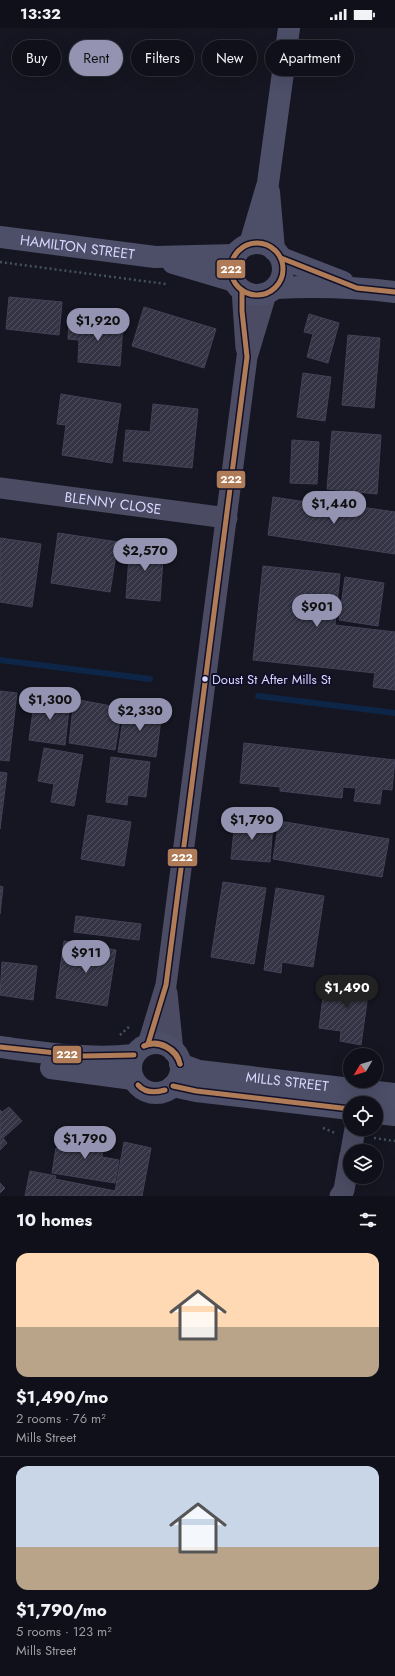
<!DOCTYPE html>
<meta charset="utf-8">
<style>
:root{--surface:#10101a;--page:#1e1e27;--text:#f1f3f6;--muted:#9c9da2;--line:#303039;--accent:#9593b2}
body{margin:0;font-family:Jost,sans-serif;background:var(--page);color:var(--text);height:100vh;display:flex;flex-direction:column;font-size:15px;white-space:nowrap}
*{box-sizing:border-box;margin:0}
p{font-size:13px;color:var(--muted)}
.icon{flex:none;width:22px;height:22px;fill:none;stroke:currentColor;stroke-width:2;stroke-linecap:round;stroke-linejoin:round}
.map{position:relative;height:1168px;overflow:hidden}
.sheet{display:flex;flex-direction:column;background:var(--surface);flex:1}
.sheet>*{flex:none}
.banner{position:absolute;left:12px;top:12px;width:371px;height:36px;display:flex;gap:8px}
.needle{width:26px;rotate:232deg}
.tools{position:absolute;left:343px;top:1020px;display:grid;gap:8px}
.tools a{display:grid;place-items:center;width:40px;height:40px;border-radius:50%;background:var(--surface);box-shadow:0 4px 16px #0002,0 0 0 1px var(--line);font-size:20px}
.price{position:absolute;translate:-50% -34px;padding:0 9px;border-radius:14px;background:var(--accent);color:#111;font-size:13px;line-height:26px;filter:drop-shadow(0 1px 2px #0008)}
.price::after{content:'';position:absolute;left:50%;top:24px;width:12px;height:9px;margin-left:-6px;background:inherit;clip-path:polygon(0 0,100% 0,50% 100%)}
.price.selected{background:#222;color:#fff}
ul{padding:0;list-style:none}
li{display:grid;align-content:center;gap:8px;height:212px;padding:0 16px}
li+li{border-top:1px solid var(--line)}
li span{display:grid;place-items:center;height:124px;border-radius:12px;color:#555}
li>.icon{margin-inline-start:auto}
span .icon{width:72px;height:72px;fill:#fffc;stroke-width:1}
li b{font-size:17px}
h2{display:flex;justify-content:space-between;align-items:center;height:48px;padding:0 16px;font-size:17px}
.tag{padding:0 14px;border-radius:18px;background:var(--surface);box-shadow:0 4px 16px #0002,0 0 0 1px var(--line);font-size:14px;line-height:36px}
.tag.selected{background:var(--accent);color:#111}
.status{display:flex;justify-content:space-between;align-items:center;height:28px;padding:0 20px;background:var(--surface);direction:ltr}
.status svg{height:11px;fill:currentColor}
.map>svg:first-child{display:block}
</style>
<div class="status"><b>13:32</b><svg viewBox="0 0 49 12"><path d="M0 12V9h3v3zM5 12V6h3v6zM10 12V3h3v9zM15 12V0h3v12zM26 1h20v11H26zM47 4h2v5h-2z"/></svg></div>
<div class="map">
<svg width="395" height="1168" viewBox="0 0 395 1168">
<defs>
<pattern id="building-hatch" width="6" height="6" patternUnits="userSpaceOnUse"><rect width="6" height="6" fill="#353445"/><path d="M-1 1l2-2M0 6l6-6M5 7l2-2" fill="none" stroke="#525161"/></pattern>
</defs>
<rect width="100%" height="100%" fill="#161622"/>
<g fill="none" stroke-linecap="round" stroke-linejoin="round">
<g stroke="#0d2647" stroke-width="6">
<polyline points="0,632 150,651"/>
<polyline points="258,668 395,685"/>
</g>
</g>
<g fill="url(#building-hatch)" stroke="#434157">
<polygon points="9,269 62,274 59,307 6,301"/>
<polygon points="144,279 216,301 204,340 132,318"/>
<polygon points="309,286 339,295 328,335 307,329 313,306 304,304"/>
<polygon points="69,293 123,297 120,338 78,334 79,312 68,311"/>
<polygon points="348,307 380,310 374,380 342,377"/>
<polygon points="303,345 331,349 325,393 297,389"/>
<polygon points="61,366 121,376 112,435 62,427 66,397 57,396"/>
<polygon points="153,376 198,381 192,440 123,433 126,402 150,404"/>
<polygon points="332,403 381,407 377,466 327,461"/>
<polygon points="292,412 319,414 317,456 290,455"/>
<polygon points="273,469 313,475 314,472 395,484 395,526 268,507"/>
<polygon points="58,505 118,514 110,564 51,555"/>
<polygon points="0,510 41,516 32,579 0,574"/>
<polygon points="130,515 164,518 160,573 126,570"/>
<polygon points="263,538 340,546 335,597 395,604 395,662 373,659 375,645 253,632"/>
<polygon points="345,549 384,555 378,598 339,592"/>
<polygon points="0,663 17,665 9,733 0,732"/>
<polygon points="35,669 70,673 65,717 29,712"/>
<polygon points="74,671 122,680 115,722 69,715"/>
<polygon points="125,679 162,684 156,729 118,724"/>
<polygon points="244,715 395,732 392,762 382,761 380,776 354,773 356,760 343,759 342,770 280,763 280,759 240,755"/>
<polygon points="44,720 83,727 74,778 51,774 54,756 38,753"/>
<polygon points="111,729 150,734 146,769 128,767 127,777 106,774"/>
<polygon points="0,744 7,745 0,801"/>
<polygon points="88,787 131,794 124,838 81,831"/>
<polygon points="235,792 273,796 270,834 231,831"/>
<polygon points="279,793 389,811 382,849 273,831"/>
<polygon points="223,854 266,860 254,936 211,929"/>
<polygon points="0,858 3,859 0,886"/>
<polygon points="276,860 324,868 313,939 282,934 281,945 264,942"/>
<polygon points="76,888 141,896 139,912 74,904"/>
<polygon points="64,913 116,922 107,978 56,970"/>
<polygon points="2,934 37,938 33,972 0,967"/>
<polygon points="338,947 370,952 361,1017 340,1013 341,1003 319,1000 323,969 335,971"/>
<polygon points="9,1079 22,1093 3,1110 7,1115 0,1122 0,1082 2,1084"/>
<polygon points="71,1106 104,1111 102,1129 119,1132 115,1155 52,1145 56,1120 69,1122"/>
<polygon points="124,1114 151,1120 142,1168 25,1168 30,1143 56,1148 55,1151 115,1163"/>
<polygon points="0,1155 5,1160 0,1165"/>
</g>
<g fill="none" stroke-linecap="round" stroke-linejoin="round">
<g stroke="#44525e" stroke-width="2.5" stroke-dasharray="2 3" stroke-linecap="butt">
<polyline points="0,234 166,256"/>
<polyline points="120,1007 131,997"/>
<polyline points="323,1100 335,1105"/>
<polyline points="374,1110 395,1113"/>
</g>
<g stroke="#4b4c63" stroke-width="21">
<polyline points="242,262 246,320"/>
<path id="s1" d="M 0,460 L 227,490"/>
<polyline points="167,965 173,1023"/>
<polyline points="148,1016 166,957 247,329 266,266"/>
<polyline points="351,1123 355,1101"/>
<polyline points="340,1168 344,1162 350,1127"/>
</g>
<g stroke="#4d4f69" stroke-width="22">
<polyline points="269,164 274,222"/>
<path id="s2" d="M 0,209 L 155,229 L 236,227"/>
<circle cx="257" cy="241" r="26"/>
<polyline points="250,216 268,155 289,0"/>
<polyline points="281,230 343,254"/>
<polyline points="173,235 234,253"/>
<path d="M 275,260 C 315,258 355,259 395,264"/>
<circle cx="156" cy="1040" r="25"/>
<path d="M 0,1019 C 45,1025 89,1032 134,1027"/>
<path id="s3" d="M 180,1036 L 199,1043 L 395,1066"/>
<polyline points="51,1040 133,1051"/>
<polyline points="173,1058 196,1063 350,1081"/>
<polyline points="376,1085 395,1087"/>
</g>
<g stroke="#121028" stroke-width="8">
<g id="bus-1">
<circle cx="257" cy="241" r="26"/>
<polyline points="281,230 357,260 395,264"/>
<polyline points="148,1016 166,957 247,329 242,283 242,262"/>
<path d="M 144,1018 C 158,1010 178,1021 180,1036"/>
<path d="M 144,1018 C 159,1012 175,1021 180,1036"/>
<polyline points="0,1019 84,1028 134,1027"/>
<path d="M 138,1057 C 145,1065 155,1065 165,1062"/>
<polyline points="173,1058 196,1063 350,1081"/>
</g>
</g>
<use href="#bus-1" stroke="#b07c57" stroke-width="5"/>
</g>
<circle fill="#d9d7ff" stroke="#121028" stroke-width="1.5" cx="205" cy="651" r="3.5"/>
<g text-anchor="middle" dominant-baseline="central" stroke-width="4" stroke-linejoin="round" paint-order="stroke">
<g font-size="13" fill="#d9d7ff" stroke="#121028" text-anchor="start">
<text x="212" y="651">Doust St After Mills St</text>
</g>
<g font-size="14" fill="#d9d7ff" stroke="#121028">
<text stroke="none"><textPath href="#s2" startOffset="78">HAMILTON STREET</textPath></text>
<text stroke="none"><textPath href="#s1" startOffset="114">BLENNY CLOSE</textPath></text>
<text stroke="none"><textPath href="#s3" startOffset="109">MILLS STREET</textPath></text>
</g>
</g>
<g stroke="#121028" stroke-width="1.5">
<rect x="216" y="231" width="30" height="20" rx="4" fill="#b07c57"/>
<rect x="216" y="442" width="30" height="19" rx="4" fill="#b07c57"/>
<rect x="167" y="820" width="31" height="19" rx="4" fill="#b07c57"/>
<rect x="52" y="1017" width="30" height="19" rx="4" fill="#b07c57"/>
</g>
<g font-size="11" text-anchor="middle" font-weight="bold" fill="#fff">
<text x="231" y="245">222</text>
<text x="231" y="455">222</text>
<text x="182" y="833">222</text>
<text x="67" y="1030">222</text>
</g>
</svg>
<div class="tools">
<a><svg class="needle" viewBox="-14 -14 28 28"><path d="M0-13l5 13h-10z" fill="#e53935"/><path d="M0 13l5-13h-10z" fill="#9c9da2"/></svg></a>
<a><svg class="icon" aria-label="locate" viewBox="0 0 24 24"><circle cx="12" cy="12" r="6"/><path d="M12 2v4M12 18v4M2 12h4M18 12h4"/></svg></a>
<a><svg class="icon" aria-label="layers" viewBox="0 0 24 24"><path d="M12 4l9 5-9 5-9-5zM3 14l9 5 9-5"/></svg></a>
</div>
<b class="price" style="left:98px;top:314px">$1,920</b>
<b class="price" style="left:334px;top:497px">$1,440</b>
<b class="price" style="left:145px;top:544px">$2,570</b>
<b class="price" style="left:317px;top:600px">$901</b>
<b class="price" style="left:50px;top:693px">$1,300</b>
<b class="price" style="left:140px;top:704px">$2,330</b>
<b class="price" style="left:252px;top:813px">$1,790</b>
<b class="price" style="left:86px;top:946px">$911</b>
<b class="price selected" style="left:347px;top:981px">$1,490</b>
<b class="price" style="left:85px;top:1132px">$1,790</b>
<div class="banner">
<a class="tag">Buy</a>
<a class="tag selected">Rent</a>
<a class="tag">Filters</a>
<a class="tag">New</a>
<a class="tag">Apartment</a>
</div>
</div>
<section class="sheet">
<h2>10 homes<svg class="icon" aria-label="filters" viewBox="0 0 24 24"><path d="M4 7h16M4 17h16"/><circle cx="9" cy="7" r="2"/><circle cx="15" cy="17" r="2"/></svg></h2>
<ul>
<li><span style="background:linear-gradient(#ffd9b3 60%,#b9a48a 0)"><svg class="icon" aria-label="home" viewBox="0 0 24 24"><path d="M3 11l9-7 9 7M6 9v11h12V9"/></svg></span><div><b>$1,490/mo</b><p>2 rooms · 76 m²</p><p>Mills Street</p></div></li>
<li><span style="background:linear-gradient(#c9d6e8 65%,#b9a48a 0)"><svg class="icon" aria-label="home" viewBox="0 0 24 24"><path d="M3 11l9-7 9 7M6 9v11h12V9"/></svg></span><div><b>$1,790/mo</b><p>5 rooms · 123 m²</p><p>Mills Street</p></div></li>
</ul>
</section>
